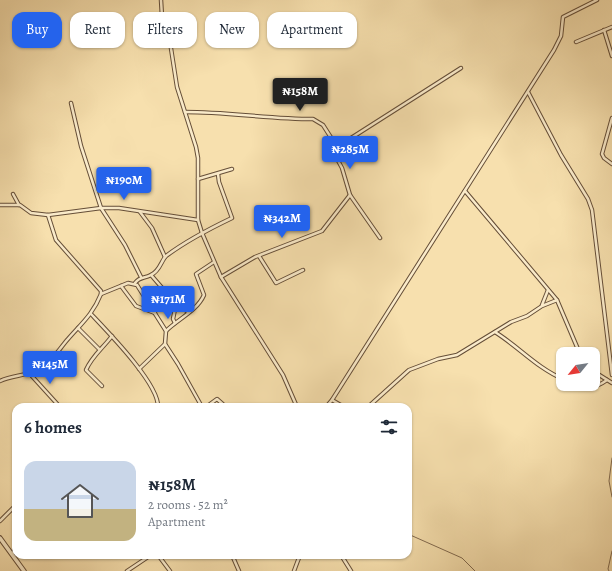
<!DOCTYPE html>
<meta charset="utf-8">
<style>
:root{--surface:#fff;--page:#f2f2f3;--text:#1f2937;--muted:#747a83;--accent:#2563eb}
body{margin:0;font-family:Alegreya,serif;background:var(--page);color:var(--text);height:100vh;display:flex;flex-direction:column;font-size:15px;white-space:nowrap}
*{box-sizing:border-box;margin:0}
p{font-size:13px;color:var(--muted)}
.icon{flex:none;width:22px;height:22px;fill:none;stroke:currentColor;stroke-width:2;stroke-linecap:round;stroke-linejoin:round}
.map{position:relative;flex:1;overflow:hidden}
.sheet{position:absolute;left:12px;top:403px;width:400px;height:156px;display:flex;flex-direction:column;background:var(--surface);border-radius:12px;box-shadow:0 1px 3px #0004}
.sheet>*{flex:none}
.banner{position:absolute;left:12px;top:12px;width:400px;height:36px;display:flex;gap:8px}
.needle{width:26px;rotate:240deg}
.controls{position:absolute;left:556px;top:347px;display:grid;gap:8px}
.controls a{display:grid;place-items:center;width:44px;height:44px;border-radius:8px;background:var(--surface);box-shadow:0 1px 3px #0004;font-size:20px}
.price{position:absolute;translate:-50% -34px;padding:0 9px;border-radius:4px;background:var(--accent);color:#fff;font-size:13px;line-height:26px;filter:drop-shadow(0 1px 2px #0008)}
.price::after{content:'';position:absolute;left:50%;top:24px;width:12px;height:9px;margin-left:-6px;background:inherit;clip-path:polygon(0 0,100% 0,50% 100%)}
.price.active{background:#222;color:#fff}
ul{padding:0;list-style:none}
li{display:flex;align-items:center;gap:12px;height:100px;padding:0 12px}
li span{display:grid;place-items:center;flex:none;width:112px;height:80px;border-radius:12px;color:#555}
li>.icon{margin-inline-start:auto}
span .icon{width:48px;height:48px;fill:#fffc;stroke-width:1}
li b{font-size:17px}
h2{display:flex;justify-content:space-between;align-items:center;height:48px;padding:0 12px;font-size:17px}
.pill{padding:0 14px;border-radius:12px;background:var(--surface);box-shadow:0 1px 3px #0004;font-size:14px;line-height:36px}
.pill.active{background:var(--accent);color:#fff}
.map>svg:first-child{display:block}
</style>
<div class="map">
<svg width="612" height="571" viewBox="0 0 612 571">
<rect width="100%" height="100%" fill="#f7e0ae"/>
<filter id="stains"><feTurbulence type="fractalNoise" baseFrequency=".005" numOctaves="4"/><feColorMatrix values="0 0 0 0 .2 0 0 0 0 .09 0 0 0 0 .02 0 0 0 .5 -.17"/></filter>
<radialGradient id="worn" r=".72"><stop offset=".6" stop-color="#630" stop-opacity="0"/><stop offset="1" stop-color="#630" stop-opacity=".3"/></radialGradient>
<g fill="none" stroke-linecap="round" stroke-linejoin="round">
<g stroke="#816a4f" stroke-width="1">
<polyline points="612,458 609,481 612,497"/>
<polyline points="408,534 462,558 475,571"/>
<polyline points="609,571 608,569 612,551"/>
</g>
<g stroke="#654e38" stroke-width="4.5">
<g id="minor">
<polyline points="161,0 162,17 170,42 177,87 196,147 198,158 198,220 202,233 221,277 283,375 297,407"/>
<polyline points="604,30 612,56"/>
<polyline points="576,42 612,27"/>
<polyline points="528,92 561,155 588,199 592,210 612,375"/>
<polyline points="71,103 81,146 101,208 125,245 141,277"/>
<path d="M 185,112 C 228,112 270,119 313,119 L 323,125 L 337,147 L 335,155 L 342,168 L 350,195 L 380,238"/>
<polyline points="612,118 602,154 604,158 612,164"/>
<polyline points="337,147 461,68"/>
<polyline points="198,179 232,169"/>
<polyline points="465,191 557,300 580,354"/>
<polyline points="13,194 19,205"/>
<polyline points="0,205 20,205 31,213 48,215 101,208 119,208 198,220"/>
<polyline points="140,212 152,228 165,257"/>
<polyline points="259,256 276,283 303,270"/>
<polyline points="151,275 176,304 188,312"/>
<polyline points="221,277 255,257 322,231 350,195"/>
<path d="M 135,283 C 140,276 144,279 151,275 C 160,271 161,261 166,256 C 186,241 209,229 232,218 L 219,182 L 218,174"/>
<polyline points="121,286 136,306 155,313"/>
<polyline points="101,294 128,283 137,285 166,331 165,344 178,364 202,407"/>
<polyline points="542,305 548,290"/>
<path d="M 91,314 C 108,332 159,384 158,407"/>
<polyline points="175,323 173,319 176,304"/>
<polyline points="78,328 99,349"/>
<path d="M 166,331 C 178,319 197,311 204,295 L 196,274 L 214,262"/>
<path d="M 495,332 C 519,347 537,368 563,379"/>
<polyline points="139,369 165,344"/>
<polyline points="593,371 612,383"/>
<polyline points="30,374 60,407"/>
<path d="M 0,381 C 13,375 29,376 41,368 C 53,361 59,349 68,339 C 82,323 93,314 101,294 L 101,291 L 56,240 L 48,215"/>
<path d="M 574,384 C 587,389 596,388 607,380"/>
<path d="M 102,386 L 86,370 C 92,356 103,348 112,336"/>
<polyline points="332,400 344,407"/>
<polyline points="206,407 217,399 226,407"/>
<polyline points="326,407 332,400 554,50 561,36 563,17 597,0"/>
<polyline points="368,407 409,370 438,359 457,355 511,322 527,316 542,306 557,300"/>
<polyline points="0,521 16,505"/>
<polyline points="12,554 16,549"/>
<polyline points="158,555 170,571"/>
<polyline points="232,555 239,571"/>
<polyline points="341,555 351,571"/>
<polyline points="127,571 151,555"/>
<polyline points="294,571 300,555"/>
</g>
</g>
<g stroke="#654e38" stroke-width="5.5">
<polyline id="tertiary" points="0,538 24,571"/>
</g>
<use href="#minor" stroke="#faebca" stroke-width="2.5"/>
<use href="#tertiary" stroke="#faebca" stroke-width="3.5"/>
</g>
<rect width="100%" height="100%" filter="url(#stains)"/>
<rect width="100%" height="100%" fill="url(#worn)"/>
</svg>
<div class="controls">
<a><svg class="needle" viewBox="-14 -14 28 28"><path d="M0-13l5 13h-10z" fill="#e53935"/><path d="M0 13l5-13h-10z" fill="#747a83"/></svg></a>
</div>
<b class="price active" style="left:300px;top:112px">₦158M</b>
<b class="price" style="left:350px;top:170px">₦285M</b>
<b class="price" style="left:124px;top:201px">₦190M</b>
<b class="price" style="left:282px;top:239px">₦342M</b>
<b class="price" style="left:168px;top:320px">₦171M</b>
<b class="price" style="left:50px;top:385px">₦145M</b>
<div class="banner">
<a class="pill active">Buy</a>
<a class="pill">Rent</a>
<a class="pill">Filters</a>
<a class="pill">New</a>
<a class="pill">Apartment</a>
</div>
<section class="sheet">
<h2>6 homes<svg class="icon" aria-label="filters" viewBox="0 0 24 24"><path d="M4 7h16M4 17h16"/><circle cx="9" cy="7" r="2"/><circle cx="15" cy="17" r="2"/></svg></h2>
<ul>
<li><span style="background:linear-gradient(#c9d6e8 60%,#c2b280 0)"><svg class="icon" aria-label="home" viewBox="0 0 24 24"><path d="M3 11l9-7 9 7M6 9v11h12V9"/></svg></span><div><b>₦158M</b><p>2 rooms · 52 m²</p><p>Apartment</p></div></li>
</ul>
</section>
</div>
